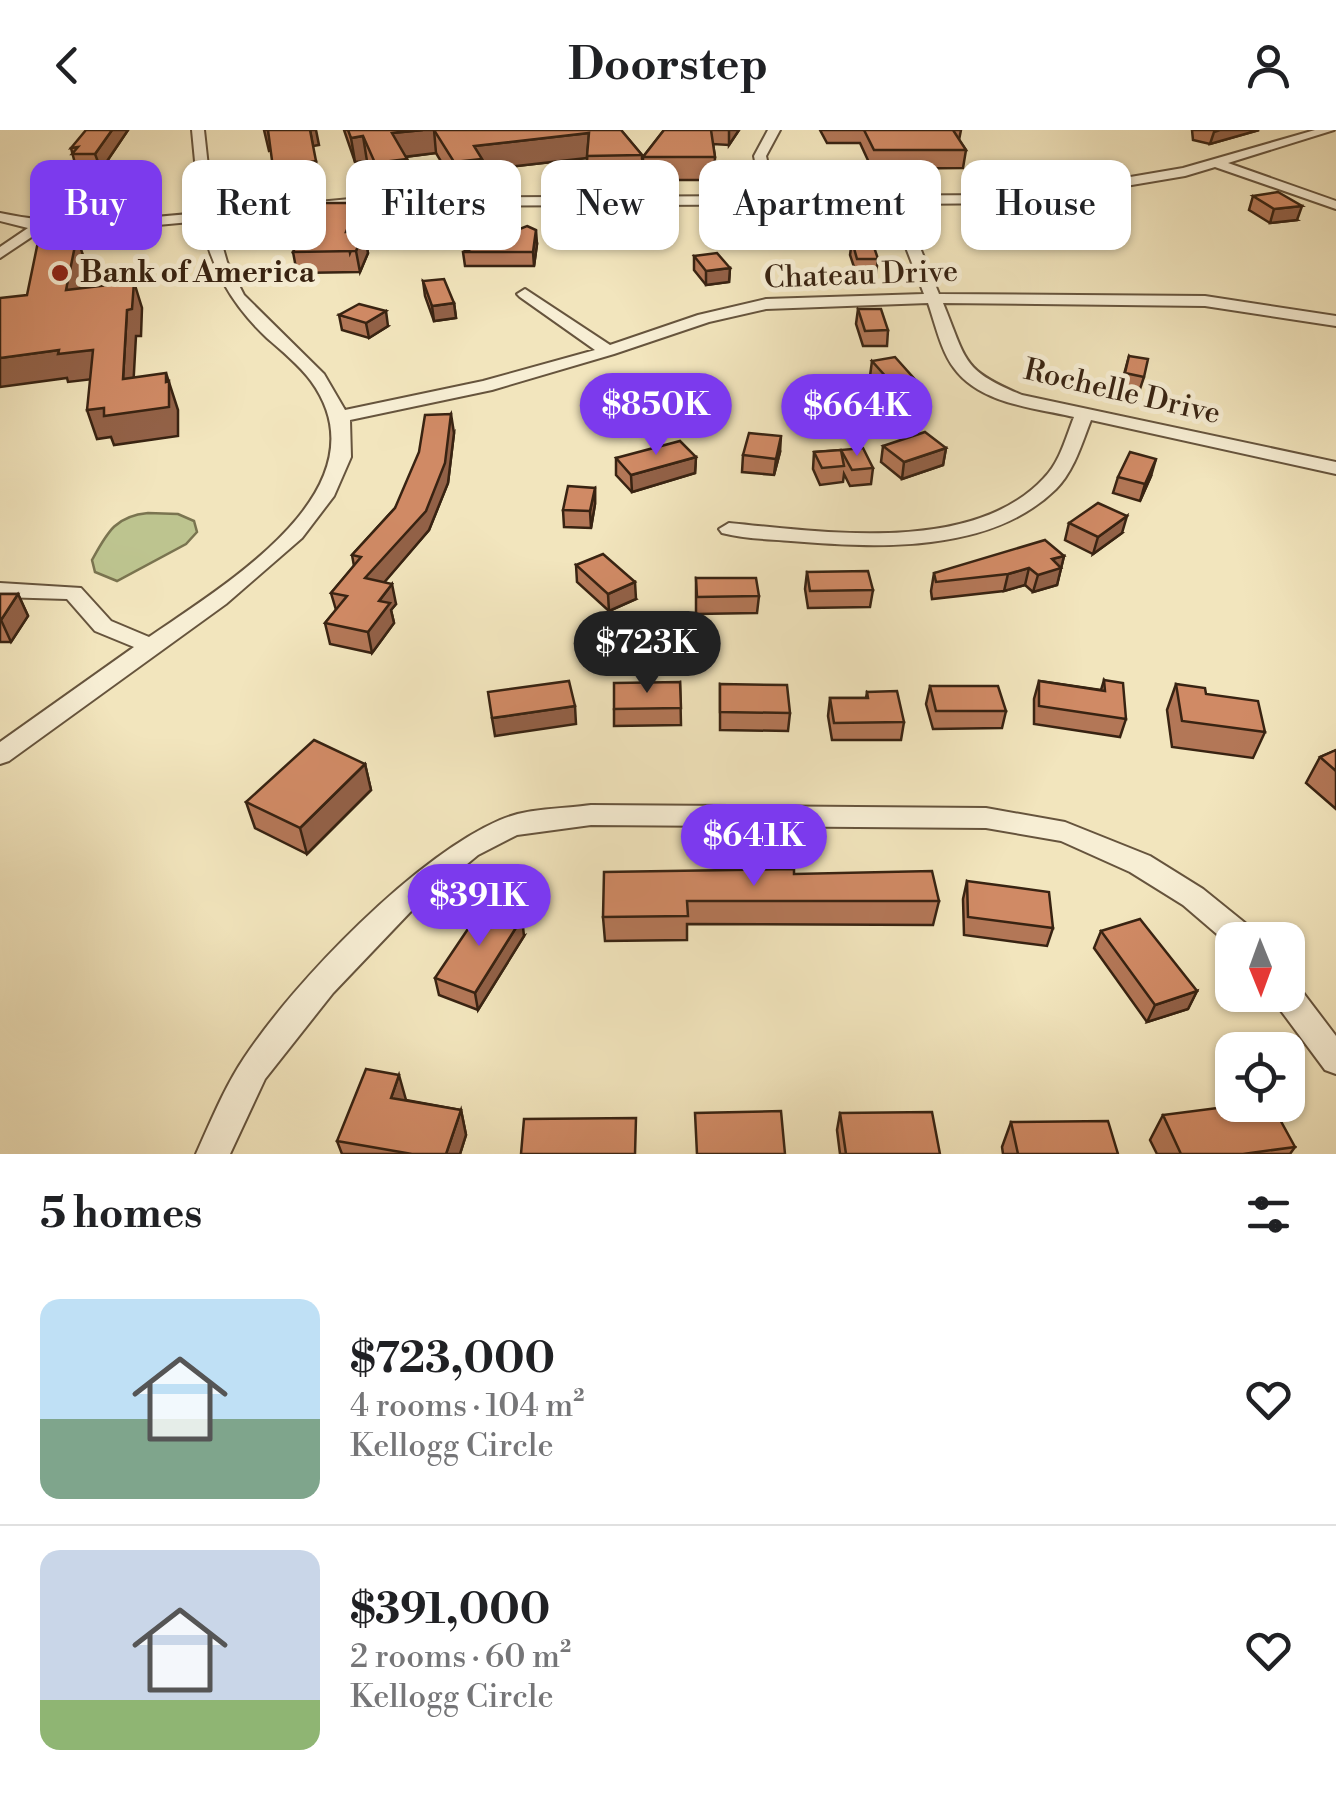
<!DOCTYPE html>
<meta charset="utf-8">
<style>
:root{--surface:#fff;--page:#f2f2f2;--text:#202124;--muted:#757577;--line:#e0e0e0;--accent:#7c3aed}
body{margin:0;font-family:"Libre Bodoni",serif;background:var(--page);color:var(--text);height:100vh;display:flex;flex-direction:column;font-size:38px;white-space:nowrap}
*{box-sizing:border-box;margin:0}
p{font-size:32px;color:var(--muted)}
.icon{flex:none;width:55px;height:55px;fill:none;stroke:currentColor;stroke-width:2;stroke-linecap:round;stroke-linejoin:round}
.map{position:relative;height:1024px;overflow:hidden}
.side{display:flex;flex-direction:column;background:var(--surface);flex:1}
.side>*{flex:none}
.guide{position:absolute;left:30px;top:30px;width:1278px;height:90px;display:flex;gap:20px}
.needle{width:65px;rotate:179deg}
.buttons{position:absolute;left:1215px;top:792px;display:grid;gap:20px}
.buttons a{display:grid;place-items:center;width:90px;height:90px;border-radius:20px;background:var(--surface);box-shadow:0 2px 8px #0004;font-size:50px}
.price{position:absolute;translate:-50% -85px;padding:0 22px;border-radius:35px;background:var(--accent);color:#fff;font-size:32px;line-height:65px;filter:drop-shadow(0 2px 5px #0008)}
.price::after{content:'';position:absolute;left:50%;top:60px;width:30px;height:22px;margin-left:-15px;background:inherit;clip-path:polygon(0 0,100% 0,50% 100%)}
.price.on{background:#222;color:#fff}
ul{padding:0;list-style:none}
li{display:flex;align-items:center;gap:30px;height:250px;padding:0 40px}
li+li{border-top:2px solid var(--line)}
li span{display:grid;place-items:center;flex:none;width:280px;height:200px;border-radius:20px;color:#555}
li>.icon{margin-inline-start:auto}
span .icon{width:120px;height:120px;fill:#fffc;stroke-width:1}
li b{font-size:42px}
h2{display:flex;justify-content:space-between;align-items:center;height:120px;padding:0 40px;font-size:42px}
.tag{padding:0 35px;border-radius:20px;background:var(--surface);box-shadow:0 2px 8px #0004;font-size:35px;line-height:90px}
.tag.on{background:var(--accent);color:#fff}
header{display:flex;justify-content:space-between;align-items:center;height:130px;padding:0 40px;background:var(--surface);font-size:45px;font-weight:700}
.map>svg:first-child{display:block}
</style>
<header><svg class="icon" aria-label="back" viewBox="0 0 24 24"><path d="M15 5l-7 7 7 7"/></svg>Doorstep<svg class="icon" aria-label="person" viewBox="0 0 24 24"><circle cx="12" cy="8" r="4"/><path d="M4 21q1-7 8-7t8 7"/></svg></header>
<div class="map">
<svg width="1336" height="1024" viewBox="0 0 1336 1024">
<rect width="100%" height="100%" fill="#f2e5bd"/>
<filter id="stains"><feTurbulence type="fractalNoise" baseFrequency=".002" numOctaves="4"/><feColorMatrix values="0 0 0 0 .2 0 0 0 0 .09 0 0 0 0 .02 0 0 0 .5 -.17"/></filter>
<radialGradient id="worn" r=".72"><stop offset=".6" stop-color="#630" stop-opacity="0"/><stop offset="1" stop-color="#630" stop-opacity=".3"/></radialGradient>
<path fill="#bdc48f" stroke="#7a7450" stroke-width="2.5" d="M 148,383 L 178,384 L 194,391 L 197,402 L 186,414 L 117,451 L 95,442 L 92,430 C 107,403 115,386 148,383 Z"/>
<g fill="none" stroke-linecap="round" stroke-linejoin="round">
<g stroke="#66543d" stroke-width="4">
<g id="minor">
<path d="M 192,0 L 204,0 L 213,82 L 361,68 L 762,66 L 754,26 L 768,0 L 780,0 L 766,26 L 775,66 L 1025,65 L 1183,38 L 1315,0 L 1334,0 L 1228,33 L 1336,71 L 1336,79 L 1215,37 L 1185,46 L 1025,73 L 902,74 L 939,164 L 1205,166 L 1336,186 L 1336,196 L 1205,176 L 943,173 C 967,231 961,240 1022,265 L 1336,332 L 1336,344 L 1091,290 C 1082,313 1074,341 1056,359 C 990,424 877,418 791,411 C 768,409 744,409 722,403 L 719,399 L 729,393 C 822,402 973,425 1044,348 C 1060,332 1066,307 1074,287 C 1035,278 980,274 954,238 C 941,221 935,193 928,173 L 766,179 L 709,192 L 614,224 L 492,260 L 350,290 L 351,327 L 334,366 L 302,408 L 226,474 L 9,631 L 0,634 L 0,612 L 134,517 L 95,501 L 67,469 L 0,467 L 0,453 L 81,458 L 111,491 L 149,507 C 224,455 389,358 311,251 C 299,235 282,221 267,208 C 231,174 212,139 201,91 L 82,102 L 42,100 L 0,128 L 0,117 L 28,98 L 0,91 L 0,83 C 67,98 131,89 200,83 ZM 889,74 L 924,164 L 766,169 L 698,185 L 610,215 L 525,159 L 517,164 L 520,167 L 595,220 L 483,251 L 345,280 L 324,244 L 244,165 L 227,132 L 215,90 L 361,76 Z"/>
<path d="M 591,675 L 986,678 L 1065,692 L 1150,726 L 1203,759 L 1255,801 L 1259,810 L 1232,810 L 1232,817 L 1183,775 L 1130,742 L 1061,711 L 986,698 L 591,695 L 517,705 L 478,725 L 414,778 L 333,863 L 265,949 L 230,1024 L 196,1024 C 210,993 225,956 244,928 C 296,850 415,727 500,690 C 527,678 562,679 591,675 Z"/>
<polygon points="1288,852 1298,856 1336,906 1336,944 1325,940 1276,874 1272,865 1288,865"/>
</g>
</g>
<use href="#minor" fill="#f7eed4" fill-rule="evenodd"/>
</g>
<g fill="#b37757" stroke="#382312" stroke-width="2.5">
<polygon points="128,0 101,40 77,41 71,18"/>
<polygon points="344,0 621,0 642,25 643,50 588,50 587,28 483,40 485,54 457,58 436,23 405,27 410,55 379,58 367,31 355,32"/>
<polygon points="664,0 739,0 729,15 713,14 715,27 714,50 643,50 643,27"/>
<polygon points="820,0 961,0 959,10 966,20 963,38 872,39 860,13 827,13"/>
<polygon points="1192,0 1259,0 1210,14 1193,10"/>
<polygon points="1253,66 1297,90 1270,93 1249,80"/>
<polygon points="362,93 358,102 364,102 368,123 360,142 297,143 293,122"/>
<polygon points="852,111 878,129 876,143 856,143 850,125"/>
<polygon points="537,114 534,136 465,136 463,122"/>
<polygon points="694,126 730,138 729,152 706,155 694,140"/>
<polygon points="423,151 454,173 456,188 434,191 425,166"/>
<polygon points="858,179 888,200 887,216 863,216 856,194"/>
<polygon points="339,185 388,196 369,208 342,200"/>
<polygon points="1129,226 1144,247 1139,262 1120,259"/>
<polygon points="872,231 917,269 894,273 870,246"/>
<polygon points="454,303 448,353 429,400 384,452 396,474 391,480 394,493 372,523 330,514 325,493 336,480 331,463 354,436 352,425 395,378"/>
<polygon points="883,316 946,318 943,335 902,349 881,332"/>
<polygon points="841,320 873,338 871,354 850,356 844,344 843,352 820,355 813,339 814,322"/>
<polygon points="780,322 774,345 742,342 743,325"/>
<polygon points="696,327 695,343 632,362 616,345 616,328"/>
<polygon points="1151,346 1140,371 1113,363 1118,347"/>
<polygon points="595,358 595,374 591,398 564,397 563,380"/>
<polygon points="1069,393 1122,403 1093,424 1065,410"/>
<polygon points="1064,426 1057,455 1033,462 1025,455 1004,461 932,469 931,461 934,443"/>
<polygon points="576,435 636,469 609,481 577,452"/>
<polygon points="807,442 873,460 870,477 808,478 805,459"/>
<polygon points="696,448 759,466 757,483 696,484"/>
<polygon points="0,464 18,464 28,486 11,512 0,512"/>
<polygon points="1104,550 1126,589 1120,607 1034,594 1034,569 1039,551 1101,560"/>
<polygon points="680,552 681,595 614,596 614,579"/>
<polygon points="720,554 790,583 788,601 720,600"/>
<polygon points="1176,554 1206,564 1265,602 1253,628 1172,617 1167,580"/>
<polygon points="930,556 1006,581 1002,598 933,599 926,574"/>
<polygon points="867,562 904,592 901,610 832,610 828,586 830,568 866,568"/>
<polygon points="1336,620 1336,679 1306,653 1320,627"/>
<polygon points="365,634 371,660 307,724 255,698 246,672"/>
<polygon points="794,744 939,771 933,795 687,794 687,810 605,811 603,787"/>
<polygon points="967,751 1053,798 1047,816 964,805 963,769"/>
<polygon points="1101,801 1197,861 1188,879 1147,892 1094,818"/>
<polygon points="524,806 478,880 439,865 435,848"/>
<polygon points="406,970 461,980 466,1005 460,1024 342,1024 337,1011"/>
<polygon points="840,983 940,1024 840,1024 837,1000"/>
<polygon points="1163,985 1295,1017 1290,1024 1157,1024 1150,1010"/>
<polygon points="1011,992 1118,1024 1003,1024 1002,1017"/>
</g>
<g fill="#926147" stroke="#382312" stroke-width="2.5">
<polygon points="112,0 128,0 101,40 95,24"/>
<polygon points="264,0 268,0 272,20 269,21"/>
<polygon points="310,0 316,0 319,15 313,16"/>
<polygon points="423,0 434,0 436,23 395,28 392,3"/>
<polygon points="729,0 739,0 729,15"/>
<polygon points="1220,0 1259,0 1210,14 1214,2"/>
<polygon points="589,3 587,28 483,40 485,54 457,58 454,32 474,16"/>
<polygon points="363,6 367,31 355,32 351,8"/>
<polygon points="407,29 410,55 379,58 375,33"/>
<polygon points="316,31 320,55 278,62 273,38"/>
<polygon points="358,73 362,93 350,123 346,102"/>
<polygon points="1302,76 1297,90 1270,93 1274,79"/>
<polygon points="74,99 85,131 75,186 66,160"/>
<polygon points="536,100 537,114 534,136 533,122"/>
<polygon points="364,102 368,123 360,142 356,121"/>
<polygon points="730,138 729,152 706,155 706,141"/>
<polygon points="134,152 142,178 141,206 136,206 132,278 123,249 127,180"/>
<polygon points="454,173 456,188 434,191 432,176"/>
<polygon points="386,181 388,196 369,208 366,193"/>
<polygon points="59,220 93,220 102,248 68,252 67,248 0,257 0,228"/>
<polygon points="166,243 178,280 178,306 114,315 111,307 97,309 87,280 166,252"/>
<polygon points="919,254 917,269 894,273 896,258"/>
<polygon points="451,284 454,303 448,353 429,400 370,469 365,448"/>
<polygon points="781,306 780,322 774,345 776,329"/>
<polygon points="946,318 943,335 902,349 904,332"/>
<polygon points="696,327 695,343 632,362 631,345"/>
<polygon points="1156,329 1151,346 1140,371 1145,354"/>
<polygon points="595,358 595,374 591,398 590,381"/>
<polygon points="1127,386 1122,403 1093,424 1098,407"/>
<polygon points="1064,426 1057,455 1033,462 1038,445 1052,429"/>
<polygon points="1029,438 1025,455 1004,461 1008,444"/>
<polygon points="635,452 636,469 609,481 608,464"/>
<polygon points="392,454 396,474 391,480 394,493 372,523 368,502 379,471"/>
<polygon points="18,464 28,486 11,512 1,490"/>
<polygon points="575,576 576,594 495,606 492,588"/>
<polygon points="365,634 371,660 307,724 300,698"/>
<polygon points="522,788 524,806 478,880 475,863"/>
<polygon points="1197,861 1188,879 1147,892 1155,875"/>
<polygon points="399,945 406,970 398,993 391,968"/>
<polygon points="461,980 466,1005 460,1024 446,1024"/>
</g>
<g fill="#d08a65" stroke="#382312" stroke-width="2.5">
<polygon points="86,0 112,0 95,24 72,24 78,17 71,18"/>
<polygon points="268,0 310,0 316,31 273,38"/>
<polygon points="348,0 423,0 392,3 407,29 375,33 363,6 351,8"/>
<polygon points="434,0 621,0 642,25 587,26 589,3 474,16 482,29 454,32"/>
<polygon points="664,0 711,0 715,27 643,27"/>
<polygon points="864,0 953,0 966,20 874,20"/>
<polygon points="1278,62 1302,76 1274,79 1253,66"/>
<polygon points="317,73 358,73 346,102 364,102 356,121 293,122"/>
<polygon points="527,96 536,100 533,122 463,122"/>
<polygon points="74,99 73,107 77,106 66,160 134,152 132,179 127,180 123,249 166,243 166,252 169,251 169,277 104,286 104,278 87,280 93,220 58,224 59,220 0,228 0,168 27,165 40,102"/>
<polygon points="852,111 872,111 878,129 857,129"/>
<polygon points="717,123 730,138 706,141 694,126"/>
<polygon points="444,149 454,173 432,176 423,151"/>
<polygon points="359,174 386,181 366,193 339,185"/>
<polygon points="858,179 881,179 888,200 865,201"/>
<polygon points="1129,226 1148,229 1144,247 1125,243"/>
<polygon points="895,227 919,254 896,258 872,231"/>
<polygon points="451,284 445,333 426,381 365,448 392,454 379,471 390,473 368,502 325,493 347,466 331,463 361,427 352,425 395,378 419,322 425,285"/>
<polygon points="925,302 946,318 904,332 883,316"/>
<polygon points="749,303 781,306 776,329 743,325"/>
<polygon points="680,311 696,327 631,345 616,328"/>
<polygon points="863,318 873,338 852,340 841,320"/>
<polygon points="841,320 844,336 822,338 814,322"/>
<polygon points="1130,322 1156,329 1145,354 1118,347"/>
<polygon points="568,356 595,358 590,381 563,380"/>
<polygon points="1098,373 1127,386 1098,407 1069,393"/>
<polygon points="1045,410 1064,426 1052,429 1061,438 1038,445 1029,438 1008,444 936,452 934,443"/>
<polygon points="603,424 635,452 608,464 576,435"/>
<polygon points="868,441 873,460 810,461 807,442"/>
<polygon points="696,448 756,448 759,466 697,467"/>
<polygon points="0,464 18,464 1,490 0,490"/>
<polygon points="1104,550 1123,553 1126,589 1039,576 1039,551 1105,561"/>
<polygon points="569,551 575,576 492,588 488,562"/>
<polygon points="680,552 681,578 614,579 614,553"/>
<polygon points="720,554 787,555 790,583 720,582"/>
<polygon points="1176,554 1205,558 1206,564 1258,571 1265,602 1182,591"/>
<polygon points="930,556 998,556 1006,581 936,581"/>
<polygon points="897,561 904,592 834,593 830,568 868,568 867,562"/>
<polygon points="314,610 365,634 300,698 246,672"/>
<polygon points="1336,620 1336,641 1320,627"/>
<polygon points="794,739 794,744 932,741 939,771 687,771 688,786 603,787 604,742"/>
<polygon points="967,751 1049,762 1053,798 968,787"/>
<polygon points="484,775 522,788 475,863 435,848"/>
<polygon points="1140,789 1197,861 1155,875 1101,801"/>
<polygon points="366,939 399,945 391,968 461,980 446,1024 412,1024 337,1011"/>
<polygon points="1241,975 1272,975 1295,1017 1243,1024 1181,1024 1163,985"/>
<polygon points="781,981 785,1024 697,1024 695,983"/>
<polygon points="932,982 940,1024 846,1024 840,983"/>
<polygon points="636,988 635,1024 521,1024 524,989"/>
<polygon points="1108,991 1118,1024 1018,1024 1011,992"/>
</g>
<circle fill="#8f2418" stroke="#f7eed4" stroke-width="4" cx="60" cy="143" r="10"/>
<g text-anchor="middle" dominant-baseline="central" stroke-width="10" stroke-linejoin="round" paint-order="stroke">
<g font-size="30" font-weight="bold" fill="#382312" stroke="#f7eed4" text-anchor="start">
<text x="80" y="143">Bank of America</text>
</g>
<g font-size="30" fill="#382312" stroke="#f7eed4">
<text transform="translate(861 145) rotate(-2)">Chateau Drive</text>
<text transform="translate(1122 262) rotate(13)">Rochelle Drive</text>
</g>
</g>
<rect width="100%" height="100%" filter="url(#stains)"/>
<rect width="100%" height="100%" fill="url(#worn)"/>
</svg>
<div class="buttons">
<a><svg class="needle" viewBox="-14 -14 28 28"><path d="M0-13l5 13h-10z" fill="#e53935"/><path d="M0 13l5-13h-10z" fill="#757577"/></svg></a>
<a><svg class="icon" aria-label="locate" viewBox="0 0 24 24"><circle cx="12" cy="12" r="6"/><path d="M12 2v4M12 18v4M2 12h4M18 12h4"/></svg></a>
</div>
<b class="price" style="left:656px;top:328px">$850K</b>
<b class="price" style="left:857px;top:329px">$664K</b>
<b class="price on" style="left:647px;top:566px">$723K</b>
<b class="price" style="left:754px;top:759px">$641K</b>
<b class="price" style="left:479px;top:819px">$391K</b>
<div class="guide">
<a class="tag on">Buy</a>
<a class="tag">Rent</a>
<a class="tag">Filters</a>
<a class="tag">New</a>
<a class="tag">Apartment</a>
<a class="tag">House</a>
</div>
</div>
<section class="side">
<h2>5 homes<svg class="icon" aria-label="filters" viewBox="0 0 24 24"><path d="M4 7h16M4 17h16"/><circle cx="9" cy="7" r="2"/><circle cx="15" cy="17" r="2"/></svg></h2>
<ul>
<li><span style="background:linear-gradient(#bfe0f5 60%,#7fa58c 0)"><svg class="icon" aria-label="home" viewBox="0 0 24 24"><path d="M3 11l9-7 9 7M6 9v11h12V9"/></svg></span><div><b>$723,000</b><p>4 rooms · 104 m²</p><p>Kellogg Circle</p></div><svg class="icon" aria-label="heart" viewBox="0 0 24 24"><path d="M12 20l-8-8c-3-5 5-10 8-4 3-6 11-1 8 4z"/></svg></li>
<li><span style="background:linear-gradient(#c9d6e8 75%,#8fb573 0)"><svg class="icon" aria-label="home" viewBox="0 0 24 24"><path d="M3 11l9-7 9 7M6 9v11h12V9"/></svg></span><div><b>$391,000</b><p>2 rooms · 60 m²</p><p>Kellogg Circle</p></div><svg class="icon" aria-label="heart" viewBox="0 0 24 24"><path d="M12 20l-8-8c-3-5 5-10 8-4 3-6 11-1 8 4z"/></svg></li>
</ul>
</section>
